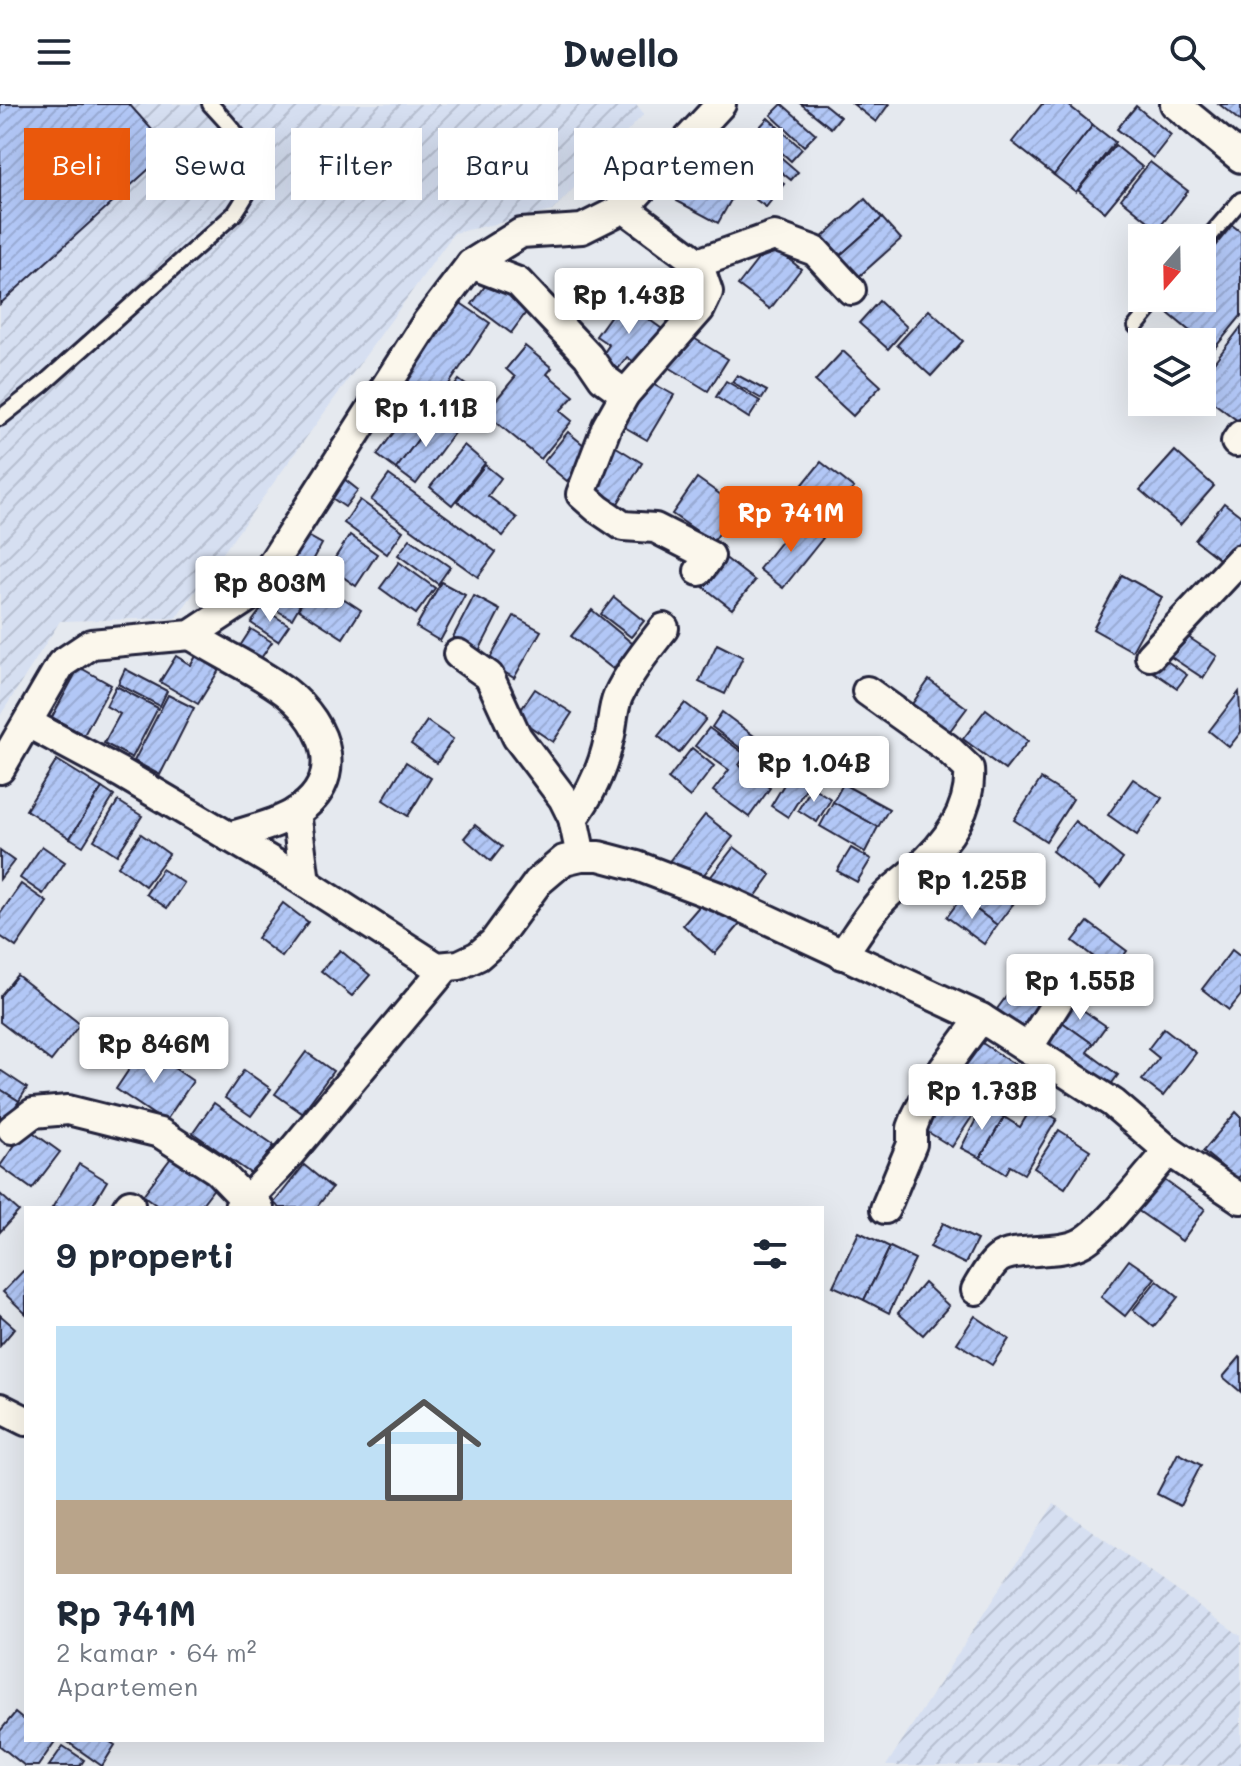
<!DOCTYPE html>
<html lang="id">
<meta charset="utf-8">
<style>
:root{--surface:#fff;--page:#f2f2f3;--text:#1f2937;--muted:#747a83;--line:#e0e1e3;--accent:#ea580c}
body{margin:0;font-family:Mali,sans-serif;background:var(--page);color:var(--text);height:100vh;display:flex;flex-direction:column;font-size:30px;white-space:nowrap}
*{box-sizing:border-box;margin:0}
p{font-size:26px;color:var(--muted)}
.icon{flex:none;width:44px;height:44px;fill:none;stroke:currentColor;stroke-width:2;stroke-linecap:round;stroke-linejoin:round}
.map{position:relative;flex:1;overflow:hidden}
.side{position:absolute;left:24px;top:1102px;width:800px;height:536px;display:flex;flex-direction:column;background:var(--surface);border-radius:0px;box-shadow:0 8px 32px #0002}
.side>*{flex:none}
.top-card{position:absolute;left:24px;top:24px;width:800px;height:72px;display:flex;gap:16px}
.needle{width:52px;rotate:200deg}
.controls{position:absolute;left:1128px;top:120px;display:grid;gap:16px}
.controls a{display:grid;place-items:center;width:88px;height:88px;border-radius:0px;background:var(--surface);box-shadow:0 8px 32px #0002;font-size:40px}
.price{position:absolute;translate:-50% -68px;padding:0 18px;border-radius:8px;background:#fff;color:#222;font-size:26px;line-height:52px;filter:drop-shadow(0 2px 4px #0008)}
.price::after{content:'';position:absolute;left:50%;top:48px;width:24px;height:18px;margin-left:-12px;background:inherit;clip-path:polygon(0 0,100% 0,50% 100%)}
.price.active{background:var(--accent);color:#fff}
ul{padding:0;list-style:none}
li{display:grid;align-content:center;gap:16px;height:424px;padding:0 32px}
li+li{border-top:2px solid var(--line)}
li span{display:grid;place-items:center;height:248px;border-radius:0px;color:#555}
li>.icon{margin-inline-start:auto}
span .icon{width:144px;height:144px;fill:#fffc;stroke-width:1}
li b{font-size:34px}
h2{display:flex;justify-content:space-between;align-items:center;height:96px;padding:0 32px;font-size:34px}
.pill{padding:0 28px;border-radius:0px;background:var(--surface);box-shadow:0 8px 32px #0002;font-size:28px;line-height:72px}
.pill.active{background:var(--accent);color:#fff}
header{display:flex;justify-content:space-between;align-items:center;height:104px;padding:0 32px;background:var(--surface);font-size:36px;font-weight:800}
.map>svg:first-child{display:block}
</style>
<header><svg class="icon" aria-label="menu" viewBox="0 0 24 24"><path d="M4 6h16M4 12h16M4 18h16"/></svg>Dwello<svg class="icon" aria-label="search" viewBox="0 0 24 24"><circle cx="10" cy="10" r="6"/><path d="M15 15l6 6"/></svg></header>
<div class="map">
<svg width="1241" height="1662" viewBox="0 0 1241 1662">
<defs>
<pattern id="industrial-furrows" width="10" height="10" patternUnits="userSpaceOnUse" patternTransform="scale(2)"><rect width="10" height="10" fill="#d6dff1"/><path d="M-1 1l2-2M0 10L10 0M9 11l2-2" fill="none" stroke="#b7bfd0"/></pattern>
<pattern id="building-hatch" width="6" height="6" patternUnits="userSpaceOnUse" patternTransform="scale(2)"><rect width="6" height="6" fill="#b2c7f6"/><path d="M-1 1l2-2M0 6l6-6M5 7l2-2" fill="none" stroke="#99abd4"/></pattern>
</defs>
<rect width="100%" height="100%" fill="#e5e9ef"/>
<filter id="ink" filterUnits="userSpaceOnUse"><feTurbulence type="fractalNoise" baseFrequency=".0125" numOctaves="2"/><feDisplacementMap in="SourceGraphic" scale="16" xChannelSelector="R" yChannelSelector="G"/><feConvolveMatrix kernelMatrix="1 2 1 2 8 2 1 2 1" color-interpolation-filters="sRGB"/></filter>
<g filter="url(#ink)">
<g fill="url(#industrial-furrows)">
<polygon points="0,0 636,0 644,10 552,107 454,129 176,514 60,517 0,612"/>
<polygon points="1054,1400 1241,1532 1241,1662 886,1662"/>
</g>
<g fill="url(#building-hatch)" stroke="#22223b" stroke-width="2">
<polygon points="0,0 129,0 170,46 0,200"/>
<polygon points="782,0 816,30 804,42 771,11"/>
<polygon points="801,0 824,0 840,13 831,24"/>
<polygon points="853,0 889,0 876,18"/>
<polygon points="1042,0 1067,0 1093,21 1054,71 1012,38"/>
<polygon points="1219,0 1241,0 1241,18"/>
<polygon points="1136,2 1171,31 1153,54 1117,25"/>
<polygon points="768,14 802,45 791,57 757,26"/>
<polygon points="1093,21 1115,38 1076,88 1054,71"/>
<polygon points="753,29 798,68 791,76 745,38"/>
<polygon points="728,39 784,80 766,103 710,62"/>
<polygon points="1115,41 1142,63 1105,108 1078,86"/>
<polygon points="1150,58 1188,87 1158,125 1121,95"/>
<polygon points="690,73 731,96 718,119 677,97"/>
<polygon points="865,95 882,114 837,154 820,135"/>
<polygon points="882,114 901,135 856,175 837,154"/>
<polygon points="1232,121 1241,128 1241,212 1213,246 1163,205 1172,194 1202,194 1202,158"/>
<polygon points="770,140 801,165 770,205 738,181"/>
<polygon points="491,174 530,203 511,229 472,200"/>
<polygon points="456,196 490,219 435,301 400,278"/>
<polygon points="622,196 665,227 640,262 627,253 618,265 601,253 609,241 596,232"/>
<polygon points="879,197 907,223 888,245 859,219"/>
<polygon points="929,206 963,237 931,272 897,241"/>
<polygon points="1241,223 1241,313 1238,317 1202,290 1202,274"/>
<polygon points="687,230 728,255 708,287 667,262"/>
<polygon points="525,242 552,264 547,270 574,292 560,307 572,317 541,355 485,309 515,273 506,265"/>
<polygon points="843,247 881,282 853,312 815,277"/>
<polygon points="737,271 767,287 762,295 732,278"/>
<polygon points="459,276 489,298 468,327 438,304"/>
<polygon points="647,276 674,291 647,336 621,321"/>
<polygon points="726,277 760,297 749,314 716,293"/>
<polygon points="418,296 437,310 396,365 377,351"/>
<polygon points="437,310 457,325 416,380 396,365"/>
<polygon points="568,328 591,347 567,377 544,358"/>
<polygon points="464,341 485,359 452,401 430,383"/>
<polygon points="613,341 642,359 614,406 584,388"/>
<polygon points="1175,347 1214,382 1180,421 1140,386"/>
<polygon points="821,358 854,384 827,416 795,390"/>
<polygon points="485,361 501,374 488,392 517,414 503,432 457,397"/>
<polygon points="389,371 496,448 478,473 371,396"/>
<polygon points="343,374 358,386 345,403 329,392"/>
<polygon points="697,374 738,403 713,438 672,410"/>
<polygon points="360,396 403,427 387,450 344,419"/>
<polygon points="1224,399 1241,412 1241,435 1223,458 1195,436"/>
<polygon points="799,415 823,434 783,484 759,465"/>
<polygon points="299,427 322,440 308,466 284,453"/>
<polygon points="350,431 377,450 356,482 329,463"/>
<polygon points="410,435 450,463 438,480 398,451"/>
<polygon points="719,449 755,477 732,505 697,478"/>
<polygon points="399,458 435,484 416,510 380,484"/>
<polygon points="1122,471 1162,493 1132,547 1093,525"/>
<polygon points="317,477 361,506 343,534 298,505"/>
<polygon points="441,478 465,491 440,537 416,523"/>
<polygon points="270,485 300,501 292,515 262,498"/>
<polygon points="474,492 500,506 479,547 453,533"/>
<polygon points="614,493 644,517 631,533 601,510"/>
<polygon points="262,504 289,521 278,537 251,519"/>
<polygon points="592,506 633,540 613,565 571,532"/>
<polygon points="514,512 541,527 514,574 488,558"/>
<polygon points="251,525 272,538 255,563 235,550"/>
<polygon points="1182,529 1217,552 1203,574 1168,551"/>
<polygon points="717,540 743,553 725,590 699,578"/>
<polygon points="176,552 191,561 196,552 219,566 198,600 160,578"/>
<polygon points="1161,553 1187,571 1177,584 1152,567"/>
<polygon points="79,563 111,581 84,631 52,613"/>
<polygon points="125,565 167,587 160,602 118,580"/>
<polygon points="929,576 967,604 949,628 912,600"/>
<polygon points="116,582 158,604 132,654 104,639 120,610 106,602"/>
<polygon points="535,585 572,609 553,638 516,613"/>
<polygon points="1239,588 1241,628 1229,643 1209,627"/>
<polygon points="168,591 194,604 160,671 134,657"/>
<polygon points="685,599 706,615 679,649 658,632"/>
<polygon points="986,605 1028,637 1005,666 963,635"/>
<polygon points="722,608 754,632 743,646 712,623"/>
<polygon points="427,617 453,635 437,659 411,640"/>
<polygon points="709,624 746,651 739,661 770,684 749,713 713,687 729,666 695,642"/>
<polygon points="768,638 790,652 773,679 751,666"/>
<polygon points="692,644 714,662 690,693 668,675"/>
<polygon points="57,656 102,684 70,734 26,706"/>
<polygon points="406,658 431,674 408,712 383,696"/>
<polygon points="797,659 815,670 788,713 771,702"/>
<polygon points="1041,675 1073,695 1046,737 1014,716"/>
<polygon points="1133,675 1162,694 1137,731 1108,711"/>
<polygon points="843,680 889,705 878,723 833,698"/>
<polygon points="812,683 831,695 817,718 798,706"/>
<polygon points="102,684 114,692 83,742 70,734"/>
<polygon points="118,697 142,712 117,751 94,736"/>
<polygon points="833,698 878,723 865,748 820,722"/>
<polygon points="705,711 733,733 695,782 667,760"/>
<polygon points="1075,717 1123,755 1100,785 1052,747"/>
<polygon points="475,721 502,743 491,757 464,734"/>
<polygon points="141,730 169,750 145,782 118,762"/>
<polygon points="42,742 65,758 43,790 20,774"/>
<polygon points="734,743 771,771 747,804 709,775"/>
<polygon points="851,744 871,755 857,778 837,767"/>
<polygon points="0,747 14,757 0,775"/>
<polygon points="988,759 1024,785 1013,800 977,774"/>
<polygon points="162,765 184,779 167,804 146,790"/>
<polygon points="977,774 1013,800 997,821 961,794"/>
<polygon points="21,780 47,798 16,843 0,832 0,810"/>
<polygon points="961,794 997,821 984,840 947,813"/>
<polygon points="703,798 719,811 726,803 742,818 715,850 683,821"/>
<polygon points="283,799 308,818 282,853 257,834"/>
<polygon points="1088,818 1127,847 1112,867 1073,837"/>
<polygon points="340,846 370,871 352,892 321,867"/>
<polygon points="1232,846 1241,853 1241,891 1229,906 1202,885"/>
<polygon points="1025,867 1057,889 1028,929 997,905"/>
<polygon points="17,871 80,920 51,957 0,918 0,892"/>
<polygon points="1067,895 1106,922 1093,940 1055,913"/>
<polygon points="1055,913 1093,940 1087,948 1118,971 1106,987 1037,937"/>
<polygon points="1164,924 1196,949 1163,992 1142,976 1159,954 1148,945"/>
<polygon points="976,935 1025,967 1008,993 959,960"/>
<polygon points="144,943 193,977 165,1018 116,985"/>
<polygon points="306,948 333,967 302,1009 275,990"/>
<polygon points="0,966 27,984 19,997 0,985"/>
<polygon points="244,966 271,985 251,1012 225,994"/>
<polygon points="0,985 19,997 3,1022 0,1020"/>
<polygon points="942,990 973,1011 952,1043 920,1023"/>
<polygon points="214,999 274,1041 253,1071 193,1029"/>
<polygon points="1033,1001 1057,1015 1024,1070 1010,1062 1006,1070 980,1054 1004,1013 1020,1023"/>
<polygon points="983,1002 1004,1013 980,1054 961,1044"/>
<polygon points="1236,1008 1241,1013 1241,1071 1237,1075 1203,1047"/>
<polygon points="27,1024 60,1048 32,1085 0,1062"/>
<polygon points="1059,1026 1090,1046 1065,1084 1034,1064"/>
<polygon points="174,1050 215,1083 199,1104 160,1104 143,1091"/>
<polygon points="79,1060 107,1077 91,1104 52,1104"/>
<polygon points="304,1061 332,1084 316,1104 280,1104 274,1099"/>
<polygon points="1160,1073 1205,1105 1182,1137 1137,1106"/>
<polygon points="0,1090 19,1107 0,1128"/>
<polygon points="943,1119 977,1136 965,1160 930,1143"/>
<polygon points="859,1128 890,1143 864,1196 833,1182"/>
<polygon points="890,1143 915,1155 889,1209 864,1196"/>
<polygon points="1129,1156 1155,1174 1125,1212 1101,1193"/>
<polygon points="23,1167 26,1169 26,1210 3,1188"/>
<polygon points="1157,1176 1178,1193 1154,1223 1133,1206"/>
<polygon points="924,1179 949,1202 923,1231 898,1209"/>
<polygon points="0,1211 15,1224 0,1242"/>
<polygon points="975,1212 1009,1235 992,1261 957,1239"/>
<polygon points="1240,1253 1241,1254 1241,1288 1223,1273"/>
<polygon points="1178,1349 1201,1361 1180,1402 1157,1390"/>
<polygon points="15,1609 26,1618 26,1636 56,1636 38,1662 25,1662 0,1642 0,1627"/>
<polygon points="65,1636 107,1636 115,1641 102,1662"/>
<polygon points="63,1642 84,1656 80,1662 49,1662"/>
</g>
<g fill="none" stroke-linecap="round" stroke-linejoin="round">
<g stroke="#22223b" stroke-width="20">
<g id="service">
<polyline points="1202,141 1241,96"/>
<polyline points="1136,222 1159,194"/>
<path d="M 0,314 L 42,281 L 235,109 C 241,99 250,88 252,75 C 256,45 228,20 210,0"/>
</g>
</g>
<g stroke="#22223b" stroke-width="34">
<g id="minor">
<polyline points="1175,0 1241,54"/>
<polyline points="624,104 698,159 708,188 700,205 625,290 607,322 581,390 598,405 623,422 655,424 710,452 699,467"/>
<polyline points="698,159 774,132 815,147 851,186"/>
<polyline points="471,160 518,178 588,252 603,274 625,290"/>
<polyline points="1236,338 1241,331"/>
<path d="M 191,531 C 222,551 257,566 286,588 C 328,621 348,678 293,710 C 274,721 251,726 229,733"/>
<polyline points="458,550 489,572 517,633 563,694 573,714 581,752"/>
<polyline points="1150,552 1241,455"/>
<polyline points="28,619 123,670 289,768 437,863 459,861 478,852 494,838 538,778 564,756 581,752 599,752 637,762 719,793 981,914 1113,999 1169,1047 1241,1095"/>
<polyline points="0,665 61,560 91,540 191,531 253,490 427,218 471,160 521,129 582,125 624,104 721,0"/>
<polyline points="296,708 305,778"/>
<path d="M 573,714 C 590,691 603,664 609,635 C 613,621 612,606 618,592 C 629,568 648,545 664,524"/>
<path d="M 842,851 C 856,832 868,811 883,795 C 893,784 906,776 916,766 C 946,740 972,707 969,665 L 947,644 L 867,587"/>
<polyline points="1028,944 1070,878"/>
<polyline points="12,1025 33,1009 68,1006 160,1029 217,1066 245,1095 259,1104"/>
<polyline points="127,1104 130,1100"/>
<polyline points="239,1104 278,1064 445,864"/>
<polyline points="885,1105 912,1040 912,1024 917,1011 934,978 981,914"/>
<path d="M 976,1186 C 982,1176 989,1162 998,1155 C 1014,1142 1059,1152 1083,1138 C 1109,1122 1147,1071 1169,1047"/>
<polyline points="0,1304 26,1317"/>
</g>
</g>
<use href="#service" stroke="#fbf7ec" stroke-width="14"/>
<use href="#minor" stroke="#fbf7ec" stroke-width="28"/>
</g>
</g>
</svg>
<div class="controls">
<a><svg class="needle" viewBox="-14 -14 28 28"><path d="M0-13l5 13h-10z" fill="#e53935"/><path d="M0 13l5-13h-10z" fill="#747a83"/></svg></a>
<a><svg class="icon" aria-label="layers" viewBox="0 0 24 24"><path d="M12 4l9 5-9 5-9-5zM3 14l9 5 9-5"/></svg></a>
</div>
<b class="price" style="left:629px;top:232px">Rp 1.43B</b>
<b class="price" style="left:426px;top:345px">Rp 1.11B</b>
<b class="price active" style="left:791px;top:450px">Rp 741M</b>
<b class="price" style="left:270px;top:520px">Rp 803M</b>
<b class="price" style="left:814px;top:700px">Rp 1.04B</b>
<b class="price" style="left:972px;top:817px">Rp 1.25B</b>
<b class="price" style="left:1080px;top:918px">Rp 1.55B</b>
<b class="price" style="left:154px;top:981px">Rp 846M</b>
<b class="price" style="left:982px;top:1028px">Rp 1.73B</b>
<div class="top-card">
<a class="pill active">Beli</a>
<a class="pill">Sewa</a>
<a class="pill">Filter</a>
<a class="pill">Baru</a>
<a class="pill">Apartemen</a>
</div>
<section class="side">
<h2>9 properti<svg class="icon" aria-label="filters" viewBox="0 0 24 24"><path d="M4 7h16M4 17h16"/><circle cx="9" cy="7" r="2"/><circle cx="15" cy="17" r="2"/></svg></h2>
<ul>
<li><span style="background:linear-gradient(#bfe0f5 70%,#b9a48a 0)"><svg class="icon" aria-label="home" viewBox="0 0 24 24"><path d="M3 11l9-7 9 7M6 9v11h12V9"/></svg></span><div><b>Rp 741M</b><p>2 kamar · 64 m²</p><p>Apartemen</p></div></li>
</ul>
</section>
</div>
